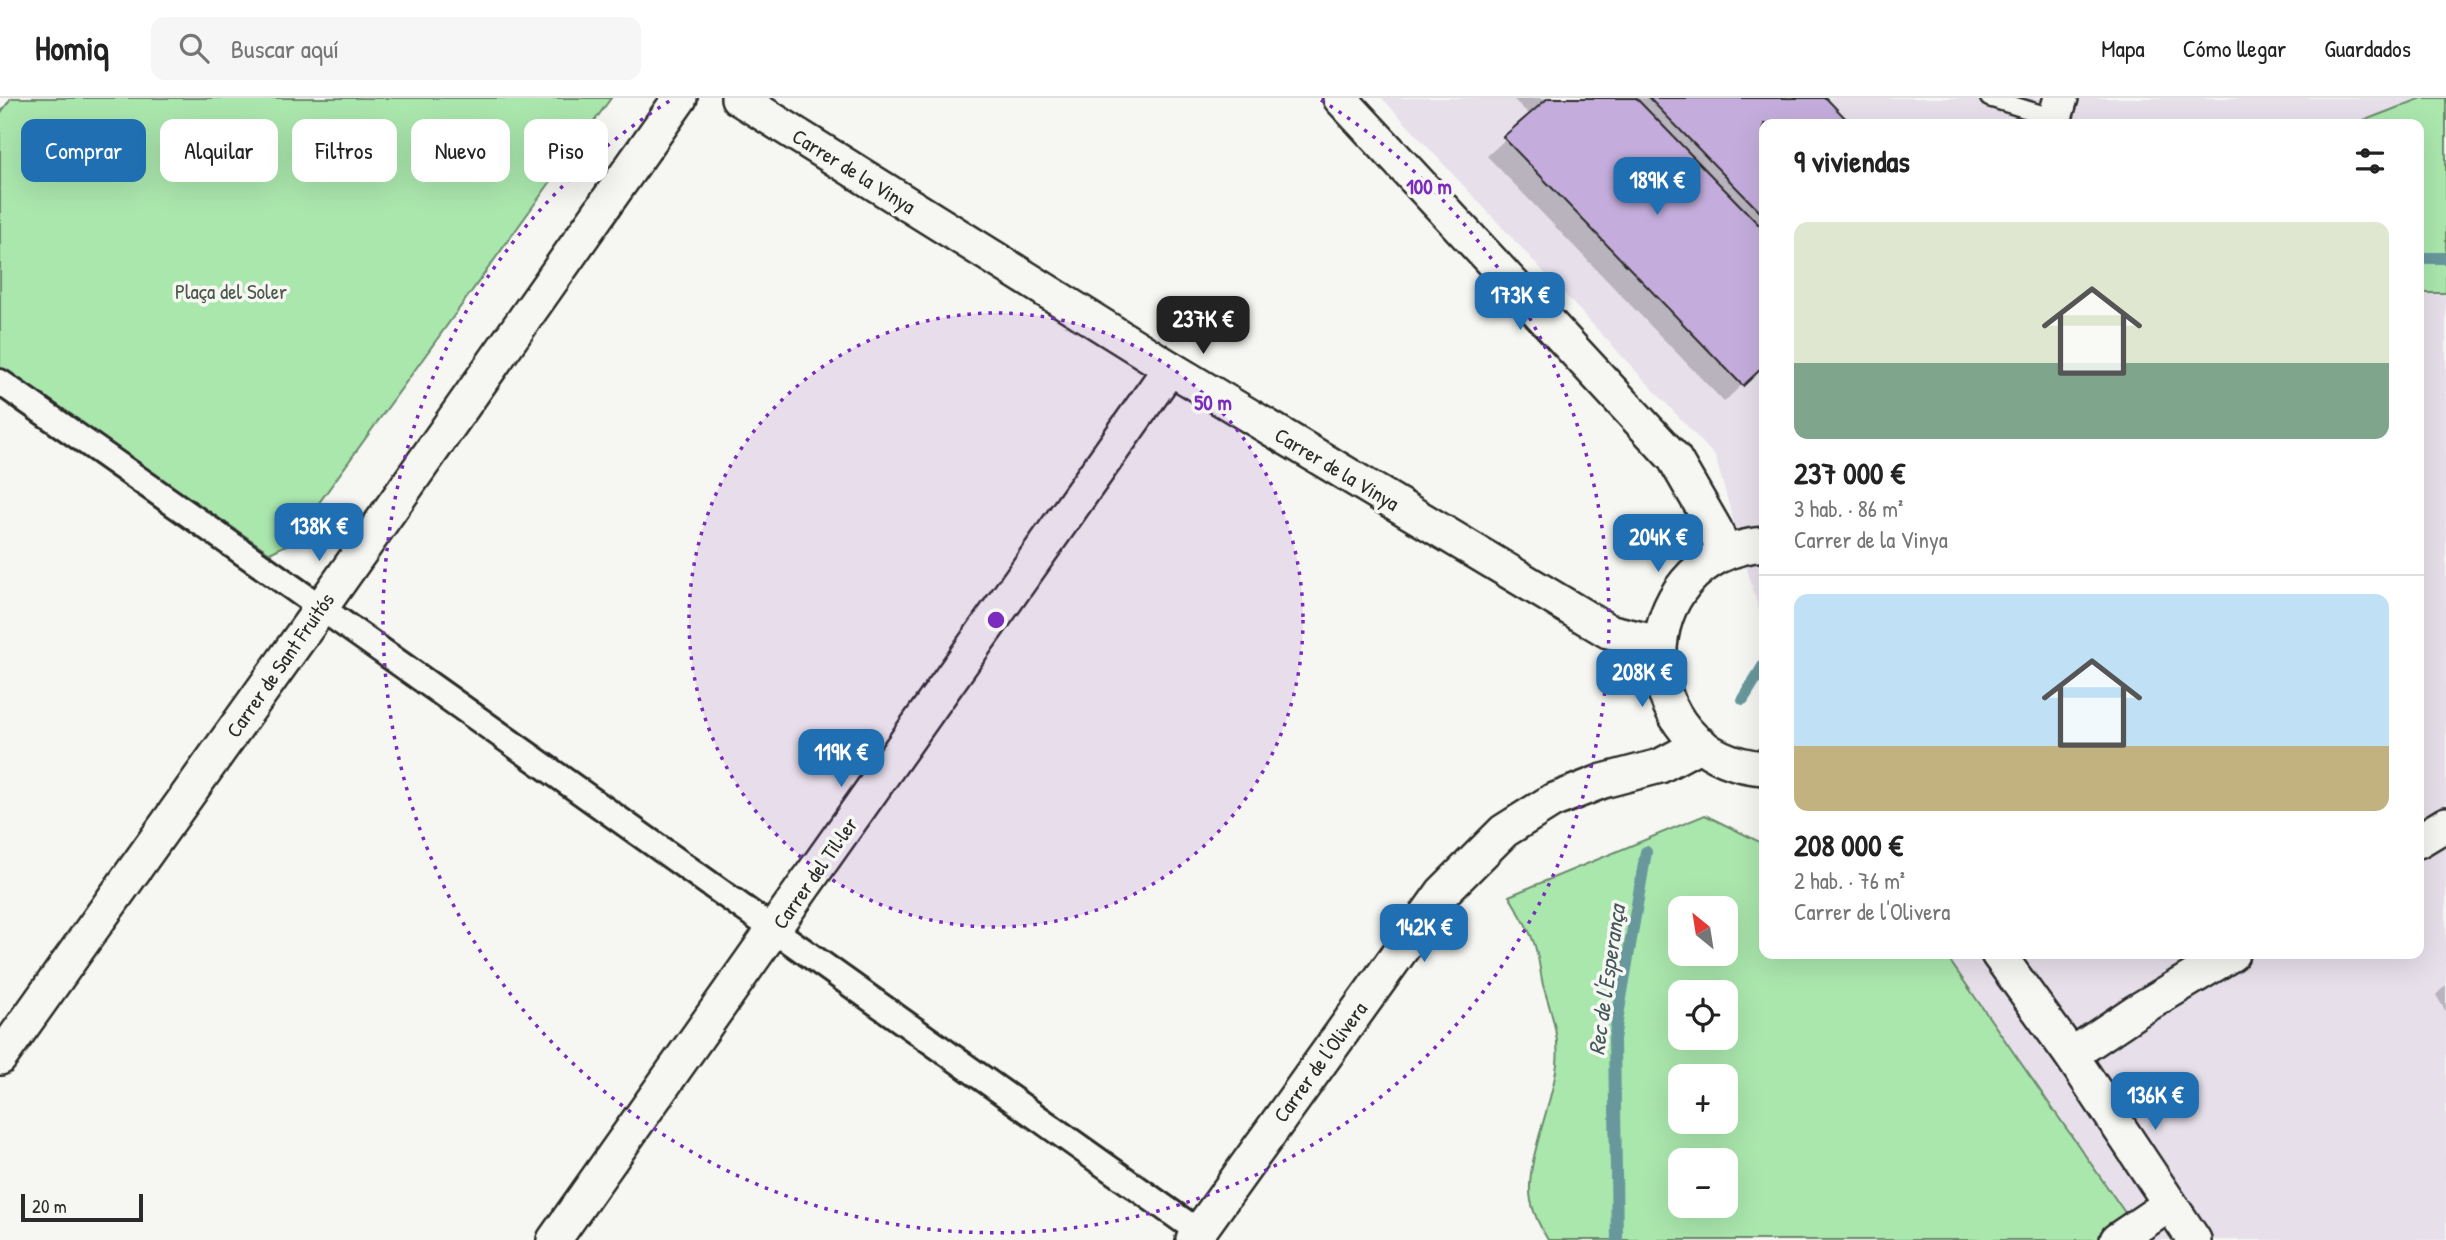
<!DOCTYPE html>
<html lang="es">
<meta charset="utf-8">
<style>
:root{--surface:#fff;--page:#f6f6f6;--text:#222;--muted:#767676;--line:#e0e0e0;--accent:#1f6fb2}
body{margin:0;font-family:"Patrick Hand",sans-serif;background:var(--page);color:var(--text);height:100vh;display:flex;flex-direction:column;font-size:26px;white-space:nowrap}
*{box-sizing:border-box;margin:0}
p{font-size:23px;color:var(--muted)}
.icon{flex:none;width:38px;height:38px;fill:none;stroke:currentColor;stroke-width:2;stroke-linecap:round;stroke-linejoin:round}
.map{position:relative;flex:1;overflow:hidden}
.side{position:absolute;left:1759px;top:21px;width:665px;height:840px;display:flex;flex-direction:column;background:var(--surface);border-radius:14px;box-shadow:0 7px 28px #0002}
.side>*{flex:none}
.guide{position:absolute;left:21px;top:21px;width:665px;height:63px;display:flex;gap:14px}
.needle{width:46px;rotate:330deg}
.tools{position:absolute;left:1668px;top:798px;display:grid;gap:14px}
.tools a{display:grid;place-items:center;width:70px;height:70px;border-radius:14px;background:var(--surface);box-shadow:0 7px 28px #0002;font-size:35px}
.scale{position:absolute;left:21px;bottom:18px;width:122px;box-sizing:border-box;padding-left:7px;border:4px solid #2b2b2b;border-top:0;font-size:19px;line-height:24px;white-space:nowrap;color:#2b2b2b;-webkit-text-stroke:5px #f6f6f2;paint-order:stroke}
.price{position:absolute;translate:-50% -60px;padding:0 16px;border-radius:14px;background:var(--accent);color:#fff;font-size:23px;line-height:46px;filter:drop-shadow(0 2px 4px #0008)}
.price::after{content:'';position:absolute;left:50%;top:42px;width:21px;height:16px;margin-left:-10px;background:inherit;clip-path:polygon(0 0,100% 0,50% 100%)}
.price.selected{background:#222;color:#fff}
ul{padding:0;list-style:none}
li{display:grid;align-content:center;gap:14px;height:371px;padding:0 35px}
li+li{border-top:2px solid var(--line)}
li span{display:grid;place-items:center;height:217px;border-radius:14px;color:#555}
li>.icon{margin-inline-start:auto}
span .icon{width:126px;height:126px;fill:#fffc;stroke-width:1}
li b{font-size:30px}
h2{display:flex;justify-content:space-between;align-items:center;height:84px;padding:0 35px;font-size:30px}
.tag{padding:0 24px;border-radius:14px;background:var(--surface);box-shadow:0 7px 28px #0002;font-size:24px;line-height:63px}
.tag.selected{background:var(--accent);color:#fff}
header{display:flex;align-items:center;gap:42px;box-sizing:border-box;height:98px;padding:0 35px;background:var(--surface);border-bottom:2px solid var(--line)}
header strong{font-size:33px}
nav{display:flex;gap:38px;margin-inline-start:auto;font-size:24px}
.search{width:490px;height:63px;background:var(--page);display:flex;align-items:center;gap:18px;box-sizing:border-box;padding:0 24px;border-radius:14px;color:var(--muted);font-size:26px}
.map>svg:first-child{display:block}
</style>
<header>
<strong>Homiq</strong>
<div class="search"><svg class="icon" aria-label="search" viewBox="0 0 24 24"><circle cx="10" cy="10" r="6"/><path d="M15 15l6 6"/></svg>Buscar aquí</div>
<nav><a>Mapa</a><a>Cómo llegar</a><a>Guardados</a></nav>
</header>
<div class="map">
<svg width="2446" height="1142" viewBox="0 0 2446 1142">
<rect width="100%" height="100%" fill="#f6f6f2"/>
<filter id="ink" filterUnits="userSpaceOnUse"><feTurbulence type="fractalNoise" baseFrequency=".0143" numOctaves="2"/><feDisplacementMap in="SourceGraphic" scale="14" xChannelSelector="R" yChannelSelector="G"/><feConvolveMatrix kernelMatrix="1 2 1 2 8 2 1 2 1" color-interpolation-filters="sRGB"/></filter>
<g filter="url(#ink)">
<g fill="#e7e0eb">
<polygon points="1382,0 2446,0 2418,26 1764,26 1764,530 1715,358"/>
<polygon points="2418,195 2446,195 2446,1142 2144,1142 1945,856 2418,856"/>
</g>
<g fill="#aae7ad" stroke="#6a896c" stroke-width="2" fill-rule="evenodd">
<polygon points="11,0 611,0 290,445 270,455 0,270 0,16"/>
<polygon points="2422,0 2446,0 2446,195 2419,195 2418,26 2355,26"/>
<path d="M 1705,717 L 1764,746 L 1764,856 L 1945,856 L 2144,1142 L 1548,1142 C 1540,1129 1534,1117 1531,1103 C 1524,1066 1553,1006 1557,966 C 1560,938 1551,914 1543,887 C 1540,873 1539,859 1534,845 C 1528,828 1518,813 1509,798 ZM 1680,810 L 1726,810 L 1726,856 L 1680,856 ZM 1680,894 L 1726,894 L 1726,940 L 1680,940 ZM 1680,978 L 1726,978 L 1726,1024 L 1680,1024 ZM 1680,1062 L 1726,1062 L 1726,1108 L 1680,1108 Z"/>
</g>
<g fill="#0003">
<polygon points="1512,0 1823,0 1849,26 1764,26 1764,266 1724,304 1487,58 1531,18"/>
<polygon points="2446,887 2446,914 2436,897"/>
</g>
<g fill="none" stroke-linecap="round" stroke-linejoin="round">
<g stroke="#67989c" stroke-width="12">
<polyline points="2418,160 2446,160"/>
<polyline points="1743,601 1764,567"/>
<polyline points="1617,1142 1614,941 1646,754"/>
</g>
</g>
<g fill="#c4addc" stroke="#2b2b2b" stroke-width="2">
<polygon points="1548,0 1636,0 1764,132 1764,268 1743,288 1503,39"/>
<polygon points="1649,0 1826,0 1851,26 1764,26 1764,118"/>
</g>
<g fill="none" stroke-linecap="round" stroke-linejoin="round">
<g stroke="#2b2b2b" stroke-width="21">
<polyline id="service" points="1989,0 2055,20"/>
</g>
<g stroke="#2b2b2b" stroke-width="30">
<path id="pedestrian" d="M 0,284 C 402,564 799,851 1199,1134"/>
</g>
<g stroke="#2b2b2b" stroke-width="38">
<g id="minor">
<polyline points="738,0 1170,270 1608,533 1659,545"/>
<polyline points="1340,0 1674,360 1715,431 1724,455"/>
<polyline points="2053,26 2061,0"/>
<path d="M 1764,446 C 1625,458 1625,660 1764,670"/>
<polyline points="2418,743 2446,726"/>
<polyline points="1998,856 2071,957 2194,1142"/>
<polyline points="2071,957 2135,914 2232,856"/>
<polyline points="0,960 321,510 680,0"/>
<polyline points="554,1142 1170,270"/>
<polyline points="1193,1142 1442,795 1504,733 1552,703 1603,683 1660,668 1701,646"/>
<polyline points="2117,1142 2170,1106"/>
</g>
</g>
<use href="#service" stroke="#f6f6f2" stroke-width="16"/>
<use href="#pedestrian" stroke="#f6f6f2" stroke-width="24"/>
<use href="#minor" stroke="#f6f6f2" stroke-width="33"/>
</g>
</g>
<circle cx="996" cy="522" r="307" fill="#7b2cbf" fill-opacity=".12"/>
<g fill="none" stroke="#7b2cbf" stroke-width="3.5" stroke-dasharray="3.5 7">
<circle cx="996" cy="522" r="307"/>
<path d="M1321 2A613 613 0 1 1 671 2"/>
</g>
<g text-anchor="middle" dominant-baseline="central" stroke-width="7" stroke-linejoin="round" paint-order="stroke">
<g font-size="21" fill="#2b2b2b" stroke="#f6f6f2">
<text transform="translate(854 73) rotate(32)">Carrer de la Vinya</text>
<text transform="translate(1337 371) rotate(31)">Carrer de la Vinya</text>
<text transform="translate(280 567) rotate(-55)">Carrer de Sant Fruitós</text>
<text transform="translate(815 775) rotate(-55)">Carrer del Til·ler</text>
<text transform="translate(1320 964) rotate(-54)">Carrer de l'Olivera</text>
</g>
<g font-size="21" fill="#4b5a4c" stroke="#f6f6f2">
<text x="231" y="193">Plaça del Soler</text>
</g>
<g font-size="23" font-style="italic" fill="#44585a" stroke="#f6f6f2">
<text transform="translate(1606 882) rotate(-82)">Rec de l'Esperança</text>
</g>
</g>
<circle cx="996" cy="522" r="10" fill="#7b2cbf" stroke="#f6f6f2" stroke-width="3.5"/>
<g font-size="21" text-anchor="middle" font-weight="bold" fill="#7b2cbf" stroke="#f6f6f2" stroke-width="7" stroke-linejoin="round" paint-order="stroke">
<text x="1429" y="96">100 m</text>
<text x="1213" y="312">50 m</text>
</g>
</svg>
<div class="tools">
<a><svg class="needle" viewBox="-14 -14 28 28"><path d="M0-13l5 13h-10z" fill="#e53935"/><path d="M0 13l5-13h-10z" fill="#767676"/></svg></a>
<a><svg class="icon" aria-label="locate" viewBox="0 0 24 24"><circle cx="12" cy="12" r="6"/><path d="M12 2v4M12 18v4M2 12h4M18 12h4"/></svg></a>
<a>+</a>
<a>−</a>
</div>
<div class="scale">20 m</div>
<b class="price" style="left:1657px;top:119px">189K €</b>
<b class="price" style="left:1520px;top:234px">173K €</b>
<b class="price selected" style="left:1203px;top:258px">237K €</b>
<b class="price" style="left:319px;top:465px">138K €</b>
<b class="price" style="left:1658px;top:476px">204K €</b>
<b class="price" style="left:1642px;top:611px">208K €</b>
<b class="price" style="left:841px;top:691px">119K €</b>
<b class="price" style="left:1424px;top:866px">142K €</b>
<b class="price" style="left:2155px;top:1034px">136K €</b>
<div class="guide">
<a class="tag selected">Comprar</a>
<a class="tag">Alquilar</a>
<a class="tag">Filtros</a>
<a class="tag">Nuevo</a>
<a class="tag">Piso</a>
</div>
<section class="side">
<h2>9 viviendas<svg class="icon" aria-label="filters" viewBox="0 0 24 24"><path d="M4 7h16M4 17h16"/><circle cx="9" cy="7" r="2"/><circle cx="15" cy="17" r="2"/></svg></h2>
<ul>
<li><span style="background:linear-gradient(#dfe7d0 65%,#7fa58c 0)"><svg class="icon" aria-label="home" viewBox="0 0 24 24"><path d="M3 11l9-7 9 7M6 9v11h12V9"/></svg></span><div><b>237 000 €</b><p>3 hab. · 86 m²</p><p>Carrer de la Vinya</p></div></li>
<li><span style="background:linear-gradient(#bfe0f5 70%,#c2b280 0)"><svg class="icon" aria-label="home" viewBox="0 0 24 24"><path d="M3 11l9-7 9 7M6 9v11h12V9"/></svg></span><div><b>208 000 €</b><p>2 hab. · 76 m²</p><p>Carrer de l'Olivera</p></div></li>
</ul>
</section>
</div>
